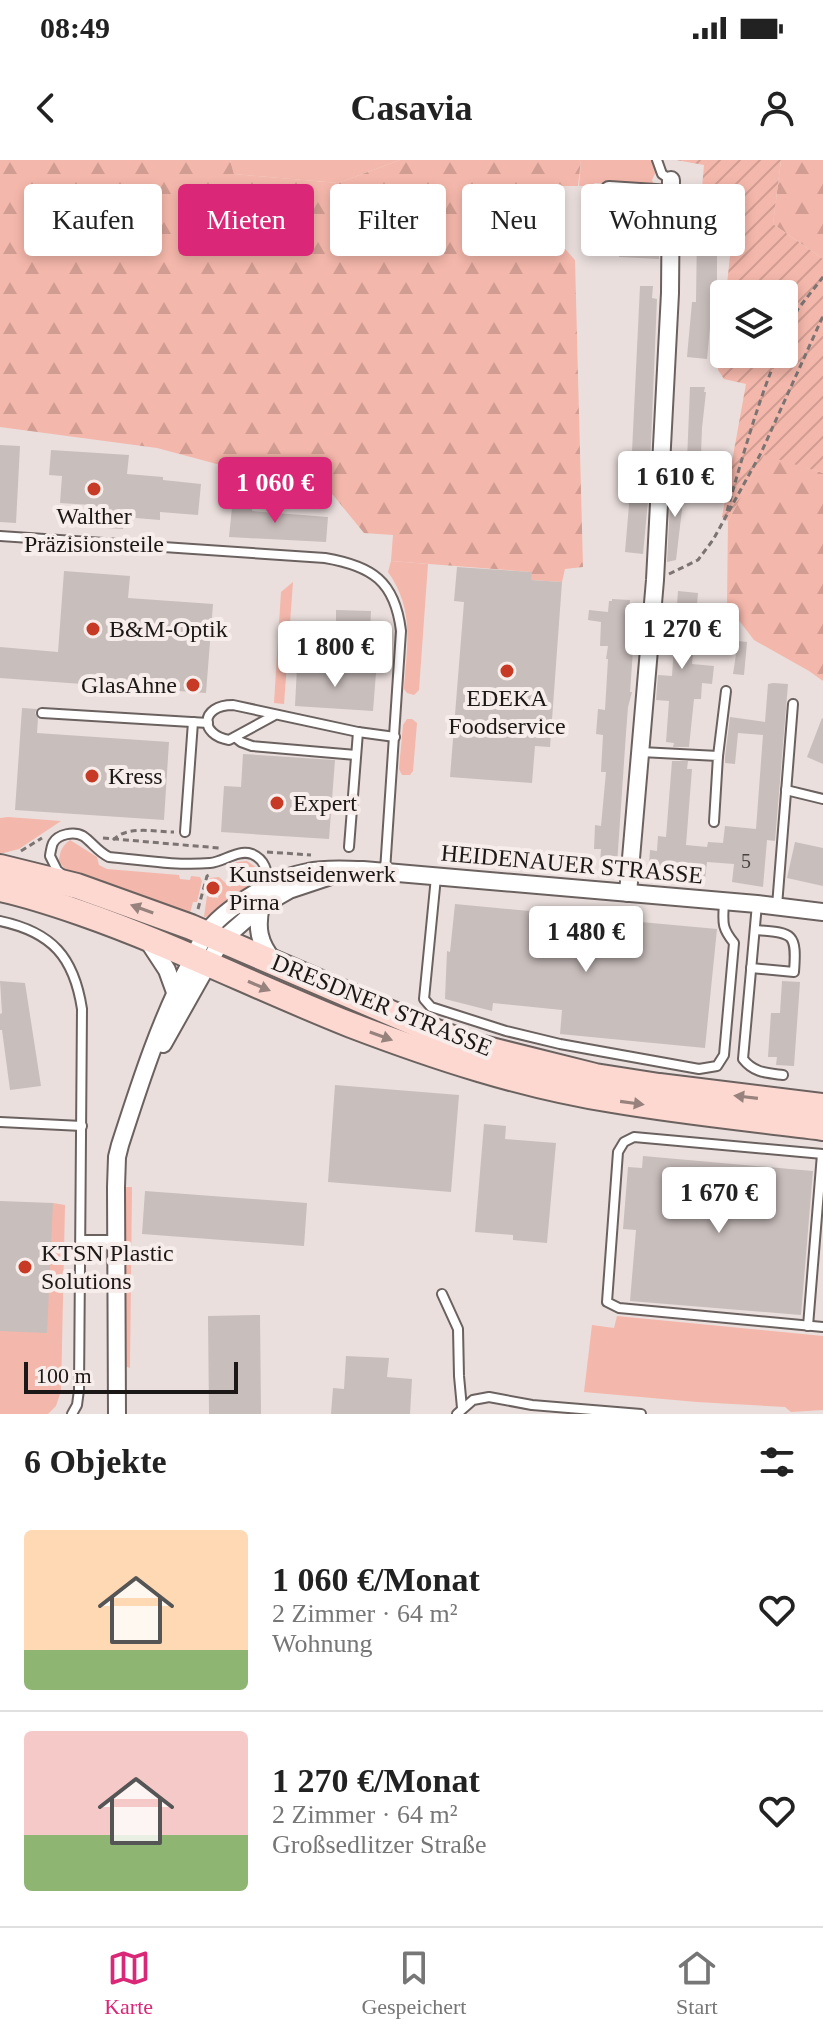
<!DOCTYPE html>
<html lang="de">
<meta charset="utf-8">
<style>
:root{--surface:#fff;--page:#f2f2f2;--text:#222;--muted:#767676;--line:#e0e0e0;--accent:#db2777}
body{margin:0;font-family:Georgia,serif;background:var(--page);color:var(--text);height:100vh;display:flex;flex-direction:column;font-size:30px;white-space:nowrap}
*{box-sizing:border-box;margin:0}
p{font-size:26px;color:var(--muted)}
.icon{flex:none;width:44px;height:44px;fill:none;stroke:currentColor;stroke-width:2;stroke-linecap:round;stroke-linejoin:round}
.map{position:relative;height:1254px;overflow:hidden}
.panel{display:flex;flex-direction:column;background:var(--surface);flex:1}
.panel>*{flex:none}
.hud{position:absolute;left:24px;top:24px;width:776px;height:72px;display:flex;gap:16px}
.fabs{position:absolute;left:710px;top:120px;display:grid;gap:16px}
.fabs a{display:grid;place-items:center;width:88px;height:88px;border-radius:8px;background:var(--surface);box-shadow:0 4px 12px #0003;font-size:40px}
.scale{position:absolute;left:24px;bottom:20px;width:214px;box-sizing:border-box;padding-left:8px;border:4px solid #1c1817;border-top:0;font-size:22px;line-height:28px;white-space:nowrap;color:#1c1817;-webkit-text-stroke:6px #f7edea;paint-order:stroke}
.price{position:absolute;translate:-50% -68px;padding:0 18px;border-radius:8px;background:#fff;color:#222;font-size:26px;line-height:52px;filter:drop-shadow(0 2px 4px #0008)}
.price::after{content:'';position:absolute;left:50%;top:48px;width:24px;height:18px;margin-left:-12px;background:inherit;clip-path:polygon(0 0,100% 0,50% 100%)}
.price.on{background:var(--accent);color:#fff}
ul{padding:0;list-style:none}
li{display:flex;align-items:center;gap:24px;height:200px;padding:0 24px}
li+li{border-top:2px solid var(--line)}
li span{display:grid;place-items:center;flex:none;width:224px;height:160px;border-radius:8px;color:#555}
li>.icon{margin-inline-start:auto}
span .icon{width:96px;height:96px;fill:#fffc;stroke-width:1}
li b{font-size:34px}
h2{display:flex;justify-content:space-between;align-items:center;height:96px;padding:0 24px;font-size:34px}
.pill{padding:0 28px;border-radius:8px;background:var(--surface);box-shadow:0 4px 12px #0003;font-size:28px;line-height:72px}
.pill.on{background:var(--accent);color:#fff}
.status{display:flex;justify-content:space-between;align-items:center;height:56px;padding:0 40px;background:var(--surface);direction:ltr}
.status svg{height:22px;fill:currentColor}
header{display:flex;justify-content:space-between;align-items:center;height:104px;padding:0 24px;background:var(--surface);font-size:36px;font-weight:700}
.tabs{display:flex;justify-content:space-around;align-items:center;height:112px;border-top:2px solid var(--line);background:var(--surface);font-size:22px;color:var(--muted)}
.tabs a{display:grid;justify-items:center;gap:4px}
.tabs .on{color:var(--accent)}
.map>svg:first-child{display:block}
</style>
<div class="status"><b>08:49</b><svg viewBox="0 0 49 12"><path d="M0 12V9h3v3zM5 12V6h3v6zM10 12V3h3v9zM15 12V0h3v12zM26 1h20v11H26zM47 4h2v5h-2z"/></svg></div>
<header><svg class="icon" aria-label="back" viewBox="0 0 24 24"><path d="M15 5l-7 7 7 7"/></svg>Casavia<svg class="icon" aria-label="person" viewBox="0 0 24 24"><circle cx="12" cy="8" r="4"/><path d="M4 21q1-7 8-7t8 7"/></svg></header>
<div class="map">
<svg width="823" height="1254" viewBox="0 0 823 1254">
<defs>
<pattern id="forest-firs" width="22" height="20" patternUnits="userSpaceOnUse" patternTransform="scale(2)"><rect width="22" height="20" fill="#f4b7ab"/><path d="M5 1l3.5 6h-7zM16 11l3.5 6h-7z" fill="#d19d92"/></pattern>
<pattern id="garden-furrows" width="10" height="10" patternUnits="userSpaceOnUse" patternTransform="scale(2)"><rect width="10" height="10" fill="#f4b7ab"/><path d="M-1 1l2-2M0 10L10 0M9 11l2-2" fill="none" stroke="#d19d92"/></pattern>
</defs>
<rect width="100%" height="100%" fill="#eadfdd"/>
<g fill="#f4b7ab">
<polygon points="230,0 400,0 338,23 234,14"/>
<polygon points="581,0 652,0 656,12 652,20 654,25 651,27 595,23 591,26 579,26"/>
<path d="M 391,401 L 428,404 L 419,530 L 414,535 L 407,533 L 404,529 C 407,486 415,450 388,412 Z"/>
<polygon points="293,422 284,544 274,543 281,432"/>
<polygon points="407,559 412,559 417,563 413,611 410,615 402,615 399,609 403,565"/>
<polygon points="8,657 61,661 19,689 0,694 0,658"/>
<path d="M 70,680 L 97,697 L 99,705 L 107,709 L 179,715 L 180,719 L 190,720 L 191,716 L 200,717 L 202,721 L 197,742 L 193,742 L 189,757 L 65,709 L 59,701 C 60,691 62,686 70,680 Z"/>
<polygon points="247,701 257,708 256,719 248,728 211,756 204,757 207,736 218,738 221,724 210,722 210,718 219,717 230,727 238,720 228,708 237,702"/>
<polygon points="125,1027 132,1027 130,1208 124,1206"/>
<polygon points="53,1043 65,1045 61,1231 56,1246 48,1254 0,1254 0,1171"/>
<polygon points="617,1156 823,1176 823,1250 791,1252 785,1247 697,1242 584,1232 592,1165 614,1168"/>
</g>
<g fill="url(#forest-firs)">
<polygon points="0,0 230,0 234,14 338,23 400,0 581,0 578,26 560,26 558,81 575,100 583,407 565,409 562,422 531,420 531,412 391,401 393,375 364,373 333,335 157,288 0,267"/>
<polygon points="781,0 823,0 823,99 773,64"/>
<polygon points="764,294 823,313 823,521 809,511 754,480 727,445 728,361"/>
</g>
<polygon fill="url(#garden-furrows)" points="676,0 781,0 773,64 823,99 823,313 764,295 728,361 722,357 746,224 724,219 718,210 724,148 724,194 784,194 784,134 726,134 733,67 724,63 723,52 701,40 704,5"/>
<g fill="#c8bebc">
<polygon points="697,72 717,72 717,126 714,126 707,199 687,197 692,142 696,142"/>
<polygon points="625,76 656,77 656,80 659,80 659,99 619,97 620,78 625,79"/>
<polygon points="640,126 653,126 652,138 657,139 649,330 643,394 625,392 630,333"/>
<polygon points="690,227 705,227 704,232 706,232 702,268 700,322 680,321 680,301 687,301"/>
<polygon points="0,285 20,286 16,363 0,362"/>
<polygon points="51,290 129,295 127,314 163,317 163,320 201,324 198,355 160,352 160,360 124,357 123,369 89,367 91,345 60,343 62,316 49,315"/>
<polygon points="671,323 685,324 676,400 667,402"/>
<polygon points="233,338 253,340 252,351 328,357 326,382 229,377"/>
<polygon points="457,407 532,412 531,420 562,422 550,587 535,586 532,623 450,617 464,442 454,441"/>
<polygon points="64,411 130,416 128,438 213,444 206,533 0,518 0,487 58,492"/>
<polygon points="678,431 698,433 692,504 714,506 712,524 702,523 701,539 694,539 689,587 673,587 674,583 666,582 669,541 656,540 658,515 672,516 674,485 660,484 663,457 676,458"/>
<polygon points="612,439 630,440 628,476 634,477 630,532 632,532 628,547 626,573 617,705 600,704 601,689 594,689 595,665 601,666 606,612 601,612 603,575 596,574 598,549 605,550 608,499 606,499 608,486 600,486 601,462 588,460 589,450 608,452 609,441 612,441"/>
<polygon points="336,450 371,451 370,472 336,471"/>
<polygon points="738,481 747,482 744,515 733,514"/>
<polygon points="297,507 376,513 373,551 295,546"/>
<polygon points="773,523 788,524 775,681 767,680 763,727 732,722 734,704 707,702 705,719 693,717 694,709 649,705 650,690 657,691 658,676 666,677 672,601 688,601 687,609 692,609 686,685 707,687 708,682 723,683 725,666 756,669 763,575 738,573 735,604 725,603 725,597 730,557 765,562 768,524"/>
<polygon points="22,548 37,549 35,553 38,558 37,573 169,582 164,660 15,650"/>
<polygon points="822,558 823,559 823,604 807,597"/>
<polygon points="243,594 335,600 329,679 221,672 224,626 241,627"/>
<polygon points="795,682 823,688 823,726 787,718"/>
<polygon points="455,744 573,755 571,779 617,783 619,760 717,769 705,888 560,874 562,850 493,843 492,851 445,839 447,791 450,792"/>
<polygon points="0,821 25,823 41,926 10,930 2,870 0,870 0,854 2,853"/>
<polygon points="782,821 800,822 794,906 776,905 777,897 768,897 771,853 780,853"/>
<polygon points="335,925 459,935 451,1032 328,1022"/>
<polygon points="484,964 506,966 505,979 556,983 547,1083 513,1080 513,1075 475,1072"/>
<polygon points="643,996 813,1011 801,1155 630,1141 636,1070 623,1069 628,1007 642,1008"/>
<polygon points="145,1031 307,1043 304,1086 142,1074"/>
<polygon points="0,1041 53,1043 47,1173 0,1171"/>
<polygon points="260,1155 261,1254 209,1254 208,1156"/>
<polygon points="346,1196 389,1198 387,1217 412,1219 410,1254 331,1254 333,1228 344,1229"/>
</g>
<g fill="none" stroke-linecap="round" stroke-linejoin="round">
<g stroke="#6b6260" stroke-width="12">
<g id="service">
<polyline points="657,0 662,14 671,20"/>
<path d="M 0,376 L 325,398 C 372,406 395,421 401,471 L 385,711"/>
<polyline points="42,553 208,563"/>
<path d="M 275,555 L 229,580 C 199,575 200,545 233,545 L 358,572 L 395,577"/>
<polyline points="236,578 241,582 252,586 356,595"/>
<polyline points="641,592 718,596 714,662"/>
<polyline points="718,596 726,531"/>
<polyline points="786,630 823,639"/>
<polyline points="185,672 193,562"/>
<polyline points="349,687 358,572"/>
<path d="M 64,716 L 57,710 L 50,696 C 50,695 52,684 53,683 C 58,674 74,671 83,676 C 92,682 98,692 109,697 C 142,700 176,706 210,703 C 224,702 237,689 252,694 C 266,700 267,712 269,725"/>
<path d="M 436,717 L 424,839 L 431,847 L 506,871 L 560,884 L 699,909 L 717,906 L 724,895 L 734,783 C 721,767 723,762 724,742"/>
<path d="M 757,744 L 743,899 C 754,913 767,913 783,915"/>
<polyline points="777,746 793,544"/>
<path d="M 0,761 C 52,772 74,797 82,849 L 79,1230 L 77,1245 L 72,1254"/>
<path d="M 751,808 L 794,812 C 797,772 793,773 755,770"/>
<polyline points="0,962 82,966"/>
<polyline points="823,994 634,977 624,982 618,992 607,1142 619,1148 823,1167"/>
<polyline points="81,1080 117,1080"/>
<polyline points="442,1134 458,1169 459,1216 462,1248"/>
<polyline points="808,1166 822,994"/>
<polyline points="457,1254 473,1240 489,1237 532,1245 641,1254"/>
</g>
</g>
<g stroke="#6b6260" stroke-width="20">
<g id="minor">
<polyline points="609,30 671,34"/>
<polyline points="628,733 655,420 670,133 671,20"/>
<path d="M 261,746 C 256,768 259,783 273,800"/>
<polyline points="146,778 167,810 175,832"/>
<polyline points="163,884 221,781 261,746 289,730 328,717"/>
<path d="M 117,1254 L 116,1027 L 117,997 L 120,985 C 140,923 160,860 191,802 C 196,793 200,783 205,775 C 223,748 277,717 308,712 C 326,708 345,710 363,710 L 757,744 L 823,752"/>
</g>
</g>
<g stroke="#6b6260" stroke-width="28">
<g id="secondary">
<polyline points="0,707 77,726 191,767 421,866 471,885 595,916 659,926 823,946"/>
<path d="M 0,729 C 28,735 55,744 81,753 C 173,785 260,829 351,865 C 435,897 523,926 612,940 C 682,952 753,959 823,968"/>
</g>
</g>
<g stroke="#7b7472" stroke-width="3" stroke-dasharray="6 4" stroke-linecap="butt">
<polyline points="784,181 798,149 823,117"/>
<path d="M 727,351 C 742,299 757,244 778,194"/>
<polyline points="669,414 698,400 713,380 761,293 823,156"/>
<polyline points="103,678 219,688"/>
<path d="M 113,680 C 127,665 156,672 174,672"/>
<polyline points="21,691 42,678"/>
<polyline points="267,692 311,695"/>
<polyline points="198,749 207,716 209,715"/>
</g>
<use href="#service" stroke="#fff" stroke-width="8"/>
<use href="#minor" stroke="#fff" stroke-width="16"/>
<use href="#secondary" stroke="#fcd8d1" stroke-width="24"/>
</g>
<defs><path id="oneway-solid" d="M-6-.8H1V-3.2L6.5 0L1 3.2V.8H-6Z" transform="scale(2)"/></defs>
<g fill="#97827d">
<use href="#oneway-solid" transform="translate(142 749) rotate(-160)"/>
<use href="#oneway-solid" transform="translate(259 826) rotate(23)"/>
<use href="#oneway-solid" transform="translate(381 876) rotate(20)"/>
<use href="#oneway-solid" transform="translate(746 937) rotate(-173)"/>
<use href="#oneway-solid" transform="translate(632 943) rotate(8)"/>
</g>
<g fill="#c73b26" stroke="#f7edea" stroke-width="3">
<circle cx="94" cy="329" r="8"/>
<circle cx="93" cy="469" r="8"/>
<circle cx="507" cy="511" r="8"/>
<circle cx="193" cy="525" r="8"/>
<circle cx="92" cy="616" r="8"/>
<circle cx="277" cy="643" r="8"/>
<circle cx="213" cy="728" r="8"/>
<circle cx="25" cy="1107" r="8"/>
</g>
<g text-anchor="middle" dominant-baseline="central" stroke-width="8" stroke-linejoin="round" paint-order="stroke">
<g font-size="20" fill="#474240">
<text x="746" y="701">5</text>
</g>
<g font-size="24" fill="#1c1817" stroke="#f7edea" text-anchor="start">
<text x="94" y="356" text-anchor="middle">Walther<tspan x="94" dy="28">Präzisionsteile</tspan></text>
<text x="109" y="469">B&amp;M-Optik</text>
<text x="177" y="525" text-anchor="end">GlasAhne</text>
<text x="507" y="538" text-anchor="middle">EDEKA<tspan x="507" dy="28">Foodservice</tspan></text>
<text x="108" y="616">Kress</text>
<text x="293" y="643">Expert</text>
<text x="229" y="714">Kunstseidenwerk<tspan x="229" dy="28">Pirna</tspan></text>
<text x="41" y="1093">KTSN Plastic<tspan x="41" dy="28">Solutions</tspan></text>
</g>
<g font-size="24" fill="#1c1817" stroke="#f7edea">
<text transform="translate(572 704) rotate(5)">HEIDENAUER STRASSE</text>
<text transform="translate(382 845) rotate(22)">DRESDNER STRASSE</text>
</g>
</g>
</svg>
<div class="fabs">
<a><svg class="icon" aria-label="layers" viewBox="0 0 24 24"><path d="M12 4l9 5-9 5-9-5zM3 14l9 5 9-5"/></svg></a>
</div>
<div class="scale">100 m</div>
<b class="price" style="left:675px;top:359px">1 610 €</b>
<b class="price on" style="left:275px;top:365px">1 060 €</b>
<b class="price" style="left:682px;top:511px">1 270 €</b>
<b class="price" style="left:335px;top:529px">1 800 €</b>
<b class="price" style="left:586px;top:814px">1 480 €</b>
<b class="price" style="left:719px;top:1075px">1 670 €</b>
<div class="hud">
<a class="pill">Kaufen</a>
<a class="pill on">Mieten</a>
<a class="pill">Filter</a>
<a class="pill">Neu</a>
<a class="pill">Wohnung</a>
</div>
</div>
<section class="panel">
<h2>6 Objekte<svg class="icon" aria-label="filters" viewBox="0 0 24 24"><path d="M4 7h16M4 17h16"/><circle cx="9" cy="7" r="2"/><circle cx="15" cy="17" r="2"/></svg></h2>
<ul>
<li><span style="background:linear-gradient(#ffd9b3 75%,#8fb573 0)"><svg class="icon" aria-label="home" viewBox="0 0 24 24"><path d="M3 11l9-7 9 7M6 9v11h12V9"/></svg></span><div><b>1 060 €/Monat</b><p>2 Zimmer · 64 m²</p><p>Wohnung</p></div><svg class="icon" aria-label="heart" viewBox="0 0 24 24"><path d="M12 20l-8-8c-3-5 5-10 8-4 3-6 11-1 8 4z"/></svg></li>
<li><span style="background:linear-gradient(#f6c9c9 65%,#8fb573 0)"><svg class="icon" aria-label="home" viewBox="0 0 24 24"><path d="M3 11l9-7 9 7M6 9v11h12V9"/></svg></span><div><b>1 270 €/Monat</b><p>2 Zimmer · 64 m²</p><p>Großsedlitzer Straße</p></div><svg class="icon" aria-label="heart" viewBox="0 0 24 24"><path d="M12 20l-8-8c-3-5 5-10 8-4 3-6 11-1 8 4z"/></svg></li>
</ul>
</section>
<nav class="tabs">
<a class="on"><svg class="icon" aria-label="map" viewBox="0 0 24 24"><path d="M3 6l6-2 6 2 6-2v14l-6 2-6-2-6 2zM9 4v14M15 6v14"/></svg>Karte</a>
<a><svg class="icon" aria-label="saved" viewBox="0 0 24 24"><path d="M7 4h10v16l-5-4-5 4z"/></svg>Gespeichert</a>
<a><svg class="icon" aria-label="home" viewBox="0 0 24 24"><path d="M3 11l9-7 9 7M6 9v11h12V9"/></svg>Start</a>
</nav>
